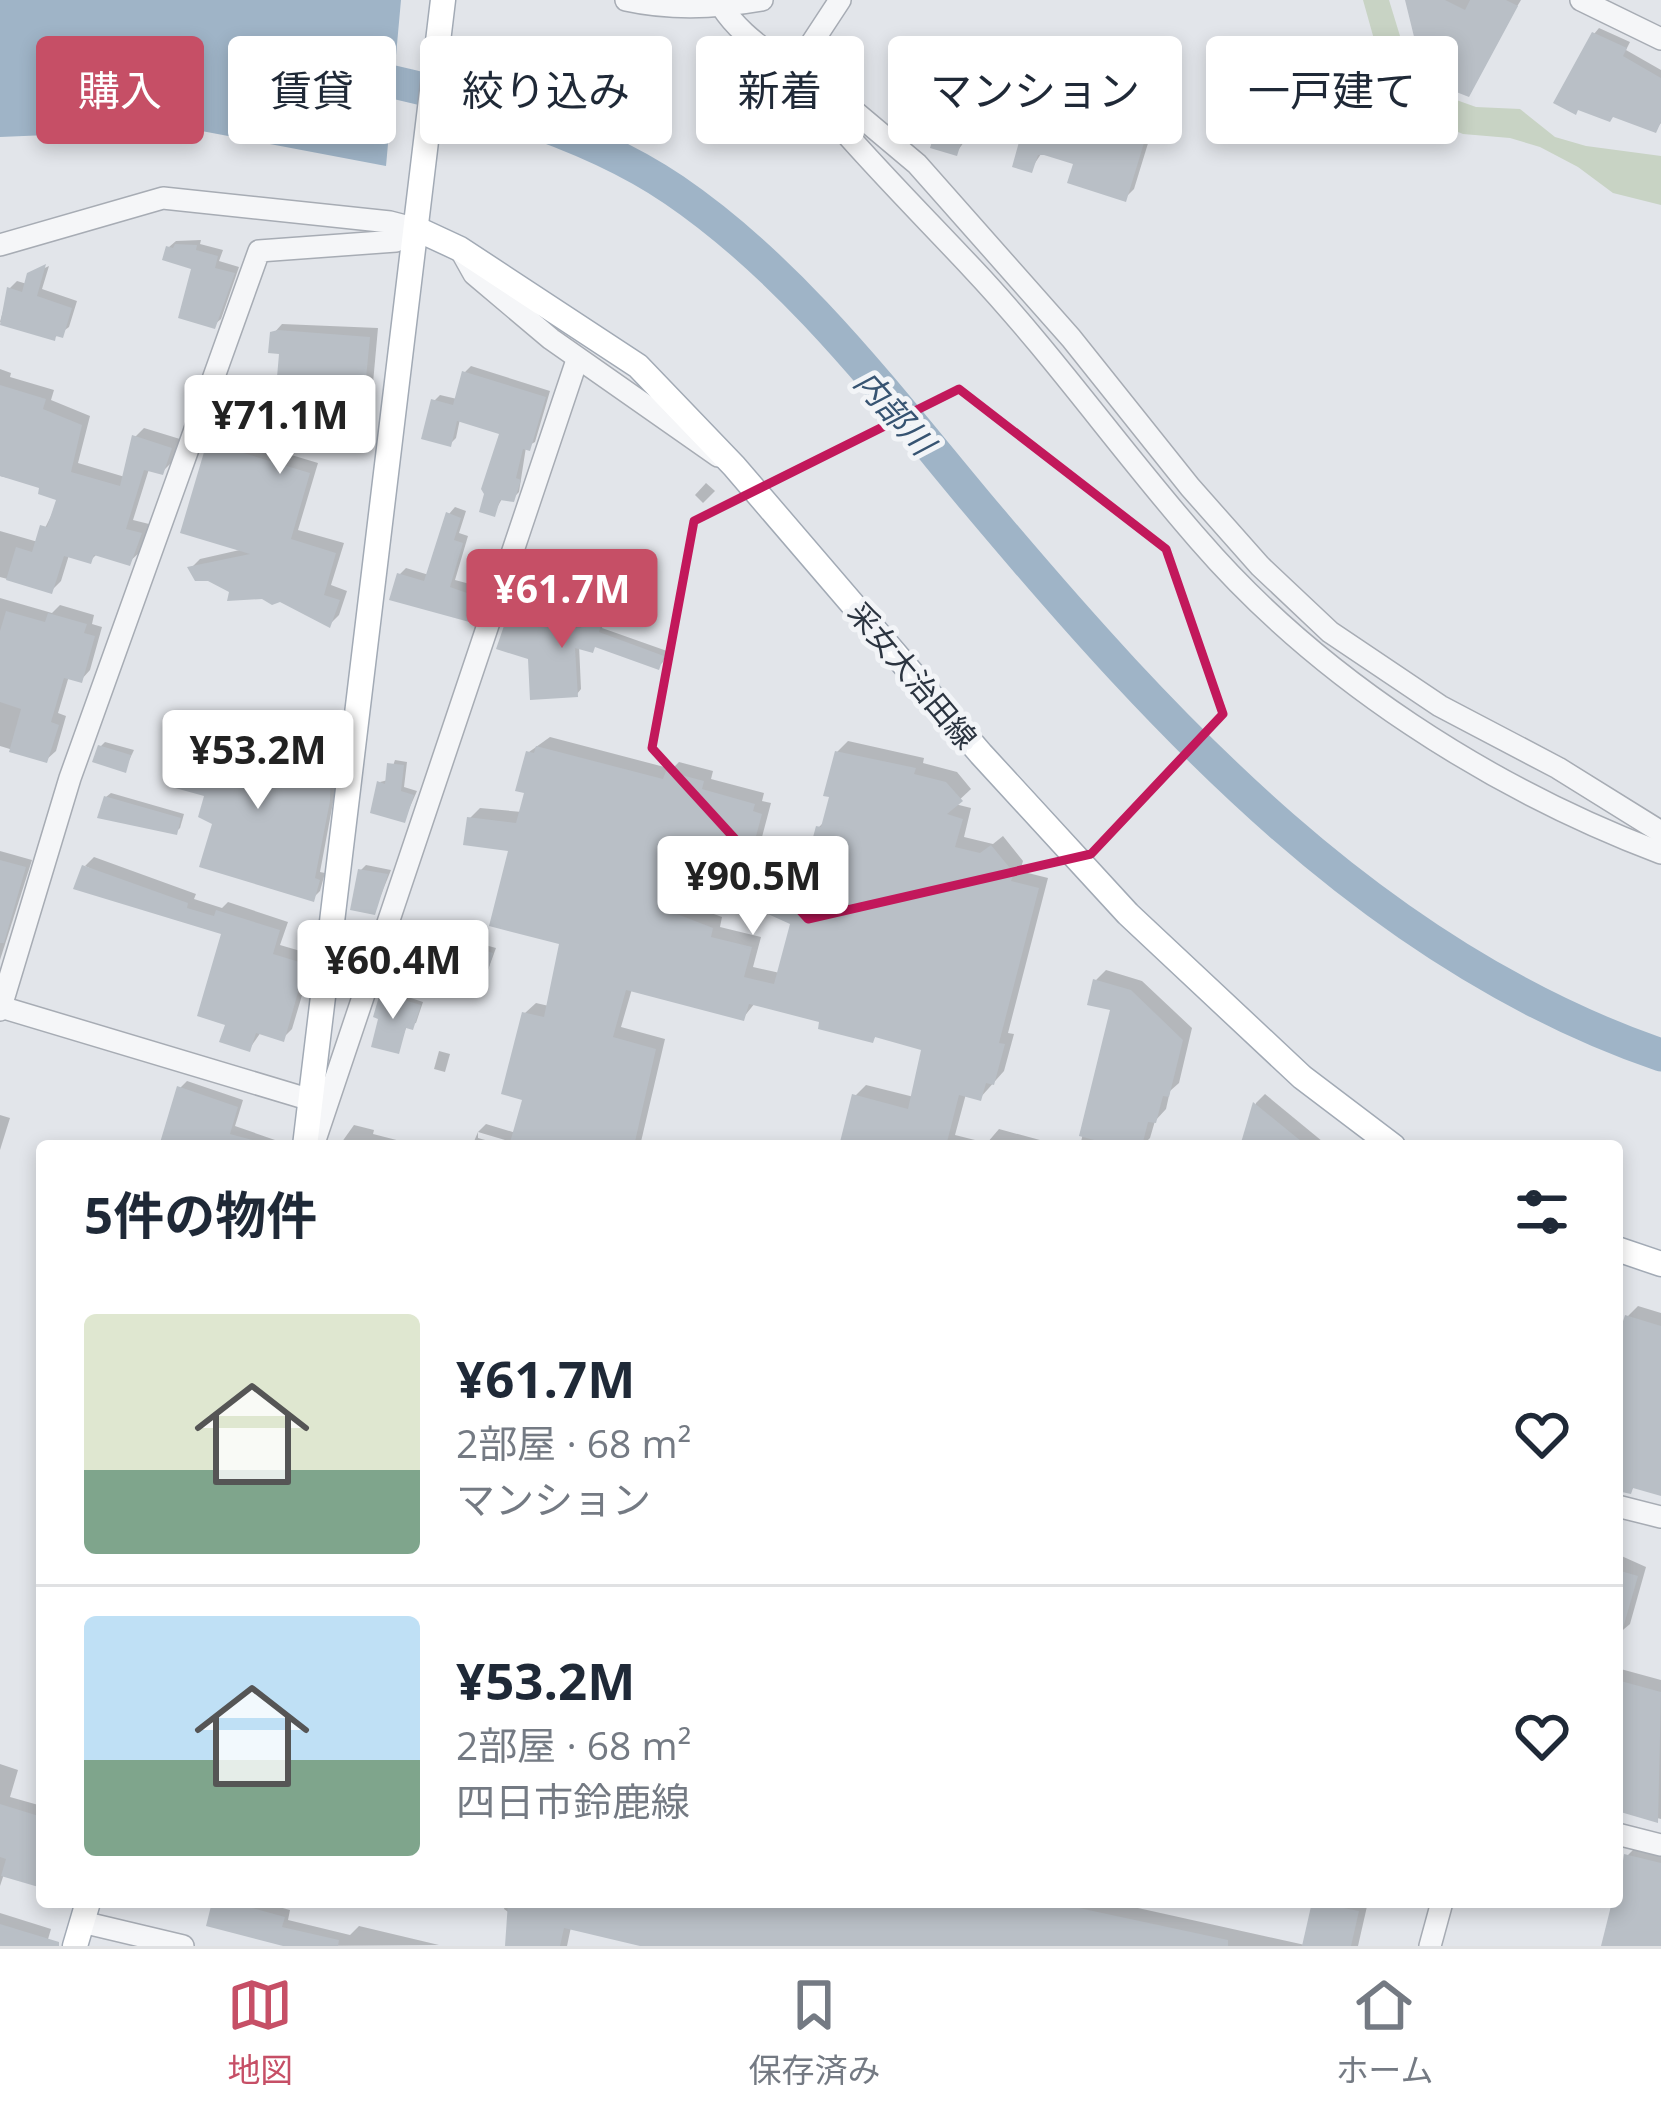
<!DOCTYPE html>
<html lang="ja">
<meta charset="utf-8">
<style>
:root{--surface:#fff;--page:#f2f2f3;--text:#1f2937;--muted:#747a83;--line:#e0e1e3;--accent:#c64f66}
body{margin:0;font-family:"Open Sans","Noto Sans JP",sans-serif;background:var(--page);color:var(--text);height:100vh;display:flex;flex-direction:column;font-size:45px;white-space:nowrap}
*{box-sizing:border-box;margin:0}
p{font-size:39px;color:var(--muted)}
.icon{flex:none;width:66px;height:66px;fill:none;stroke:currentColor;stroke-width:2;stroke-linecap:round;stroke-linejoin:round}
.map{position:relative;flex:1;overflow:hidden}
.side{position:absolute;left:36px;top:1140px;width:1587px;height:768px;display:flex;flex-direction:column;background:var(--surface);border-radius:12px;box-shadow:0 6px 18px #0003}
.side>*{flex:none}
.hud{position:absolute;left:36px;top:36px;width:1590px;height:108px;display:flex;gap:24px}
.price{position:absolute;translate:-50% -102px;padding:0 27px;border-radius:12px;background:#fff;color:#222;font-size:39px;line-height:78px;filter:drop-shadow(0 3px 6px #0008)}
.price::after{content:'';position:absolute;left:50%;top:72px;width:36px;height:27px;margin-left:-18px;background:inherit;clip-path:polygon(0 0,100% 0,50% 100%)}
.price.selected{background:var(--accent);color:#fff}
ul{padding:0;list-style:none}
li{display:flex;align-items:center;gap:36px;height:300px;padding:0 48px}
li+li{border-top:3px solid var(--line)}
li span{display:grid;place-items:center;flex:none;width:336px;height:240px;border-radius:12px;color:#555}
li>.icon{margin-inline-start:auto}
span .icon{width:144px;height:144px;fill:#fffc;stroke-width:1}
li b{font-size:51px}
h2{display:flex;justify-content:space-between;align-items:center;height:144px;padding:0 48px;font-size:51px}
.pill{padding:0 42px;border-radius:12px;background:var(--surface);box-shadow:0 6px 18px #0003;font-size:42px;line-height:108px}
.pill.selected{background:var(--accent);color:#fff}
.tab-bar{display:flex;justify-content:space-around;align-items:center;height:168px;border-top:3px solid var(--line);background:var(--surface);font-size:33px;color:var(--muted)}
.tab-bar a{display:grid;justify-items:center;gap:6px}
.tab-bar .selected{color:var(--accent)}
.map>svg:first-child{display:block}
</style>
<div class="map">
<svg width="1661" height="1946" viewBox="0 0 1661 1946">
<rect width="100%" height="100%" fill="#e2e5ea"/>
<polygon fill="#c8d3c4" points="1363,0 1389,0 1411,72 1434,92 1476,107 1520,109 1555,137 1586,146 1661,156 1661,205 1613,193 1578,167 1540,147 1510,138 1463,134 1423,118 1384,75"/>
<polygon fill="#9fb4c7" points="0,0 401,0 386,166 191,129 0,137"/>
<g fill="#0003">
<polygon points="1424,0 1521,0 1495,43 1449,76"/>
<polygon points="1599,28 1630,42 1626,50 1661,70 1661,123 1655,130 1594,34"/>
<polygon points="983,48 998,52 993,67 1037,82 1041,82 1053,62 1099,76 1097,82 1161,101 1134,189 1125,198 1076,162 1043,151 1031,169 1023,140 975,127 956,153 954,69 963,60 971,63"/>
<polygon points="201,240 200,244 223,250 219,261 239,267 221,319 214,325 195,267 169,247 176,241"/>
<polygon points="49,266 42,289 77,301 69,327 54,338 0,322 9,289 17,281 27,284 32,274"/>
<polygon points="282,324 378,328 368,438 358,448 245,441 318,463 298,530 344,543 331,585 347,591 339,615 330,624 281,599 233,591 191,568 200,559 244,549 210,443 236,404 242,405 240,414 276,424 282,351 273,334"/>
<polygon points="471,366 550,391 535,442 526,447 519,492 513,498 503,497 494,513 503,433 460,419 456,438 450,444 434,401 440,395 457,399 465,372"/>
<polygon points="0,369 11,373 10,377 54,390 51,400 90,416 78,463 125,477 135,437 144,428 180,439 171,463 162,472 149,469 133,520 149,524 139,553 129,562 98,553 90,561 69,555 61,581 51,591 0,577 0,531 38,542 60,498 43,486 0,476"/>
<polygon points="706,483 715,491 703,503 695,495"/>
<polygon points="455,507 466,511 459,533 468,536 455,580 485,588 479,613 472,620 399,575 406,568 429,575 449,514"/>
<polygon points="0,598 52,613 60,605 94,615 92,624 102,627 90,670 81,680 69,676 58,713 66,716 56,751 46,760 0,746"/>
<polygon points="537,599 550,603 545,617 555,621 585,625 592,613 605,617 602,628 667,651 663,662 658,667 597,645 579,645 581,689 577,694 531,657 509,621 514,616 527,618"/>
<polygon points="203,727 217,731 220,727 268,740 267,745 337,760 335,792 320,872 325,873 320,891 313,898 215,823 208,794 177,766 184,759 188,760 197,734"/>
<polygon points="550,737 672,769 679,762 713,771 711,779 764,793 762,801 771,803 762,837 749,851 738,862 683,848 668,897 722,917 720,927 761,937 753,967 780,973 794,922 776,902 787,892 800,897 819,827 826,820 837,752 848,741 924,758 923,763 957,772 971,789 955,804 971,808 964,837 993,844 1003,836 1023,861 1020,871 1048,878 1008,1033 1014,1034 1004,1071 980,1098 966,1094 955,1135 987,1143 999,1129 1062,1146 842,1146 855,1096 866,1085 914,1097 925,1047 877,1035 872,1040 823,1020 755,1003 743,1018 632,989 621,1027 665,1039 640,1146 525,1146 478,1132 486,1124 516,1133 525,1098 525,1013 536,1003 549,1006 562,941 512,848 470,818 480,808 522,812 527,791 529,752"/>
<polygon points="105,742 134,750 125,769 100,747"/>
<polygon points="395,760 407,762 404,787 417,791 404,820 380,782 388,780"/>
<polygon points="111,793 184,814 180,828 176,832 106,797"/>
<polygon points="0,851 32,860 0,960"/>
<polygon points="94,857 196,894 194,899 222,908 228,902 288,922 280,945 314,955 292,1029 283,1038 261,1032 250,1048 229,1023 225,932 85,866"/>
<polygon points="366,865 391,870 374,912 361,870"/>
<polygon points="478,943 496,948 479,994 473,948"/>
<polygon points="1106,970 1142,981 1192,1028 1179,1083 1170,1091 1166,1109 1155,1121 1150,1138 1142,1146 1109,1141 1108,1146 1080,1146 1113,1008 1096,980"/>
<polygon points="387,990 423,1002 416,1023 407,1025 398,1051 383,994"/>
<polygon points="439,1051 450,1054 445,1072 434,1069"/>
<polygon points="187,1081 243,1100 235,1126 275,1140 273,1146 163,1146 180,1088"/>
<polygon points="1265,1094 1328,1146 1244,1146 1256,1103"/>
<polygon points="0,1115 10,1118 0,1150"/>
<polygon points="354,1125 374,1130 373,1134 420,1146 339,1146"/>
<polygon points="478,1132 478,1138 507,1146 472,1146"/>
<polygon points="1638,1306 1661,1313 1661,1493 1636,1485 1630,1491 1617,1487 1617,1350 1627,1317"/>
<polygon points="1617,1554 1646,1567 1630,1624 1617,1635"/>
<polygon points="1617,1668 1661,1680 1661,1819 1617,1808"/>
<polygon points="0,1764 18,1770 10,1797 42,1806 42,1885 4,1874 0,1886"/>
<polygon points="1638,1845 1661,1851 1661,1946 1603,1946 1627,1856"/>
<polygon points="215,1902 261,1902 290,1910 288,1920 350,1935 359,1926 439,1945 294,1946"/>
<polygon points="506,1902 1111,1902 1305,1945 1316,1902 1368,1902 1358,1946 653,1946 571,1927 567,1946 507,1946 511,1914 504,1909"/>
<polygon points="0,1913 51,1929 46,1946 0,1946"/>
</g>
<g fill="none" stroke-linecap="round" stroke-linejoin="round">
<path stroke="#9fb4c7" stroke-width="33" d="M 351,73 C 456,94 586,130 674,190 C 793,271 886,394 977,503 C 1166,728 1376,957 1661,1055"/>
</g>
<g fill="#b9bfc6">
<polygon points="1405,0 1445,0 1465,10 1470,0 1506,0 1518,6 1469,97 1441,86 1445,78 1439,75 1441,69 1419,57"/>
<polygon points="1592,32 1627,48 1623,56 1661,78 1661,122 1656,133 1613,117 1610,122 1578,110 1576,115 1553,103"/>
<polygon points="972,55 992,61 987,76 1027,89 1036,89 1042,69 1092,85 1090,90 1154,110 1126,202 1067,183 1073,164 1044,155 1038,155 1032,173 1012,167 1019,142 971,129 967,139 963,137 957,156 930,148 939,119 934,117 952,67 963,71"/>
<polygon points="175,244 197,245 196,250 218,256 215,268 235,273 215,329 178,318 191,269 162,260 166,246 173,248"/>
<polygon points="46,264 37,296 72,308 63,338 56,336 55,341 0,325 7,287 22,292 27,273"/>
<polygon points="278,330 370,337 359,451 229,440 227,448 310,473 291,539 336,553 324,595 340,600 330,628 280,602 272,605 262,599 227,601 229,592 208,581 195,581 187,567 250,554 180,533 207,442 214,443 223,412 234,414 232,423 272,435 279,354 268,353 270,332"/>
<polygon points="462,371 546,397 530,451 523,449 516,478 521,480 514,502 500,500 495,517 479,512 484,494 481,489 499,434 457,421 451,447 421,439 431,399 453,405"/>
<polygon points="0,385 46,399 43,409 82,425 71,472 120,486 132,435 172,448 163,475 144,470 126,529 142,533 130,566 94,555 91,564 64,556 52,594 6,580 16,547 32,552 40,525 47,527 56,500 38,494 39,488 0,476"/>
<polygon points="446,512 461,518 454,540 463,543 450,587 481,598 473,623 389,600 397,573 424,581"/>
<polygon points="530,602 548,608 543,622 550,625 581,628 584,616 602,622 599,632 664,656 659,670 595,647 593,653 575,648 578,697 530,700 528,659 496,649 506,620 523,622"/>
<polygon points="6,611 45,622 48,613 87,624 84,633 95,636 82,683 64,678 51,722 59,725 47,763 9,752 21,709 0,702 0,631"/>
<polygon points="194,732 210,737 211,732 263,747 262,752 331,766 330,801 315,878 320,880 314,902 199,867 212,824 198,817 204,796 168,786 174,764 183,767"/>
<polygon points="98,745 131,755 126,773 92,762"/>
<polygon points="536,746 663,779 666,771 704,781 702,789 755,804 753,811 762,814 752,851 743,849 739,865 678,849 659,907 713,928 711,937 752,947 744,977 774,984 790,924 768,914 774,901 794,909 816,826 821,827 829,797 823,796 835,751 916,768 914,774 946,782 963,801 947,814 963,819 955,847 980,853 991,845 1014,873 1011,881 1039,888 999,1043 1005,1044 994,1085 986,1083 981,1101 959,1095 946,1146 839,1146 852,1094 908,1109 921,1050 875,1037 873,1043 818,1029 819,1022 749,1004 744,1021 626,990 613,1037 656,1049 634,1146 509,1146 522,1100 501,1094 522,1012 544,1017 559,944 489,926 508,851 463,845 467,817 516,823 524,793 515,791 526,751 534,753"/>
<polygon points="387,763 404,765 401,791 414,795 405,823 370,813 377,781 385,784"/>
<polygon points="104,796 181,818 177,835 97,818"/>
<polygon points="0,860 26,867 4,943 0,943"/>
<polygon points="82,865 188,903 187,908 214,916 216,910 280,930 273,954 306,964 284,1042 256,1033 250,1052 219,1042 225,1025 197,1016 221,934 73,889"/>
<polygon points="358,869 388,874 375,915 350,910"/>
<polygon points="471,946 493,953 480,998 458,991"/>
<polygon points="1093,979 1131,990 1183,1040 1169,1097 1163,1096 1156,1123 1148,1122 1142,1146 1117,1146 1079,1136 1110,1010 1087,1005"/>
<polygon points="380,993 421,1005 413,1030 406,1028 399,1054 371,1047 378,1019 373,1017"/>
<polygon points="177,1086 238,1107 230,1134 256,1141 256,1146 159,1146"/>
<polygon points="1253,1102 1307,1146 1240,1146"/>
<polygon points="1625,1315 1661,1326 1661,1496 1633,1488 1631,1494 1617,1491 1617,1340"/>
<polygon points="1617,1570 1638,1576 1621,1635 1617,1634"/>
<polygon points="1617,1680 1661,1692 1658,1823 1617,1811"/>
<polygon points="0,1804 42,1817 42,1888 1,1876 6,1859 0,1857"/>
<polygon points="1624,1854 1661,1863 1661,1946 1601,1946 1612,1902 1617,1902"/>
<polygon points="212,1902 230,1902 285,1917 282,1927 339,1940 338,1946 283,1946 206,1926"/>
<polygon points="508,1902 1051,1902 1228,1940 1228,1946 640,1946 564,1928 560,1946 505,1946"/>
<polygon points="1312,1902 1359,1911 1351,1946 1302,1946"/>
<polygon points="0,1924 59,1942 59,1946 0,1946"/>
</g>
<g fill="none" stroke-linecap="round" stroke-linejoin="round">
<g stroke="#a7acb4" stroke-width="24">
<g id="minor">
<path d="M 626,0 C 671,10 717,8 762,0"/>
<polyline points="840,0 798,64 917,164 1071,338 1190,487 1260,566 1330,632 1440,706 1558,768 1661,832"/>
<polyline points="1581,0 1661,39"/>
<path d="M 722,7 C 744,41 780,57 808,87 C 820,100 830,115 842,129 C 884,177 929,222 972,268 C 1053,354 1121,451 1199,540 C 1319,679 1490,788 1661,853"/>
<polyline points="0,245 163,198 390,222 417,229"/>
<polyline points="460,249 474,274 551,339 718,456"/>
<polyline points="1,1007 311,1100"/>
<polyline points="0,1010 70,778 259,251 396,241 417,229"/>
<polyline points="313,1146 577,360"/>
<polyline points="1617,1506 1661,1517"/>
<polyline points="1617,1834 1661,1845"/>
<polyline points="82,1922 183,1946"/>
<polyline points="1430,1946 1442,1902"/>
</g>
</g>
<g stroke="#a2aab5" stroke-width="27">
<g id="major">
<polyline points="417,229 460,249 638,366 734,466 981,754 1128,914 1302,1077 1393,1146"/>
<polyline points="305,1146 443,0"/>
<polyline points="1617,1249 1661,1264"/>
<polyline points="75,1946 88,1902"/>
</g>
</g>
<use href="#minor" stroke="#f5f6f8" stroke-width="21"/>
<use href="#major" stroke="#fff" stroke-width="24"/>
</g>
<path fill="none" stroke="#c2185b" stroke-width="9" stroke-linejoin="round" d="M 959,389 L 1166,549 L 1223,714 L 1091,854 L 808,919 L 652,748 L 694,521 Z"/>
<g text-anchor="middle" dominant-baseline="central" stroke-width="10" stroke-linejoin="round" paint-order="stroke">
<g font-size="30" fill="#2b3440" stroke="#f2f4f7">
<text transform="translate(913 675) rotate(50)">采女大治田線</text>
</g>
<g font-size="33" font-style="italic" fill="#375472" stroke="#f2f4f7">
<text transform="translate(895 412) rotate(48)">内部川</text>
</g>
</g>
</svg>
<b class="price" style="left:280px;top:477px">¥71.1M</b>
<b class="price selected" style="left:562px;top:651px">¥61.7M</b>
<b class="price" style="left:258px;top:812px">¥53.2M</b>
<b class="price" style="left:753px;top:938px">¥90.5M</b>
<b class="price" style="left:393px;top:1022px">¥60.4M</b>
<div class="hud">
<a class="pill selected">購入</a>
<a class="pill">賃貸</a>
<a class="pill">絞り込み</a>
<a class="pill">新着</a>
<a class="pill">マンション</a>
<a class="pill">一戸建て</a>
</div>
<section class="side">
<h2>5件の物件<svg class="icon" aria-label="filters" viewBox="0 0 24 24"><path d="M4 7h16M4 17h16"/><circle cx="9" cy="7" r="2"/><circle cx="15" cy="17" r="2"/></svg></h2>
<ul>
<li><span style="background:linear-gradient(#dfe7d0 65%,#7fa58c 0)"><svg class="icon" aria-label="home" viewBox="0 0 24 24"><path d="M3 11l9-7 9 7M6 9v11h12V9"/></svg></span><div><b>¥61.7M</b><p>2部屋 · 68 m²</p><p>マンション</p></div><svg class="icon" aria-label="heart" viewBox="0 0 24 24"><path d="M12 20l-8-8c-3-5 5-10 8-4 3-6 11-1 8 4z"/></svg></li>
<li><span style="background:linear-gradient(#bfe0f5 60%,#7fa58c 0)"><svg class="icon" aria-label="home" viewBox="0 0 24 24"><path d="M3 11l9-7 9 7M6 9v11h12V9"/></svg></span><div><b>¥53.2M</b><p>2部屋 · 68 m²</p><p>四日市鈴鹿線</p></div><svg class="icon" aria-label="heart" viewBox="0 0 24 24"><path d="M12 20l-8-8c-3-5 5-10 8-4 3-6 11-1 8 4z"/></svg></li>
</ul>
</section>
</div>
<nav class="tab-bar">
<a class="selected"><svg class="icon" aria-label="map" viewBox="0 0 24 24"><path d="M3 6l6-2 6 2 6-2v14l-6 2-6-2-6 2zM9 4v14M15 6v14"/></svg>地図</a>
<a><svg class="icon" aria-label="saved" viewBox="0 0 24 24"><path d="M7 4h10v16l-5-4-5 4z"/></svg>保存済み</a>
<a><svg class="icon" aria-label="home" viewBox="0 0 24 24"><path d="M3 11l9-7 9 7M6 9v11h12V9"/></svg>ホーム</a>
</nav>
